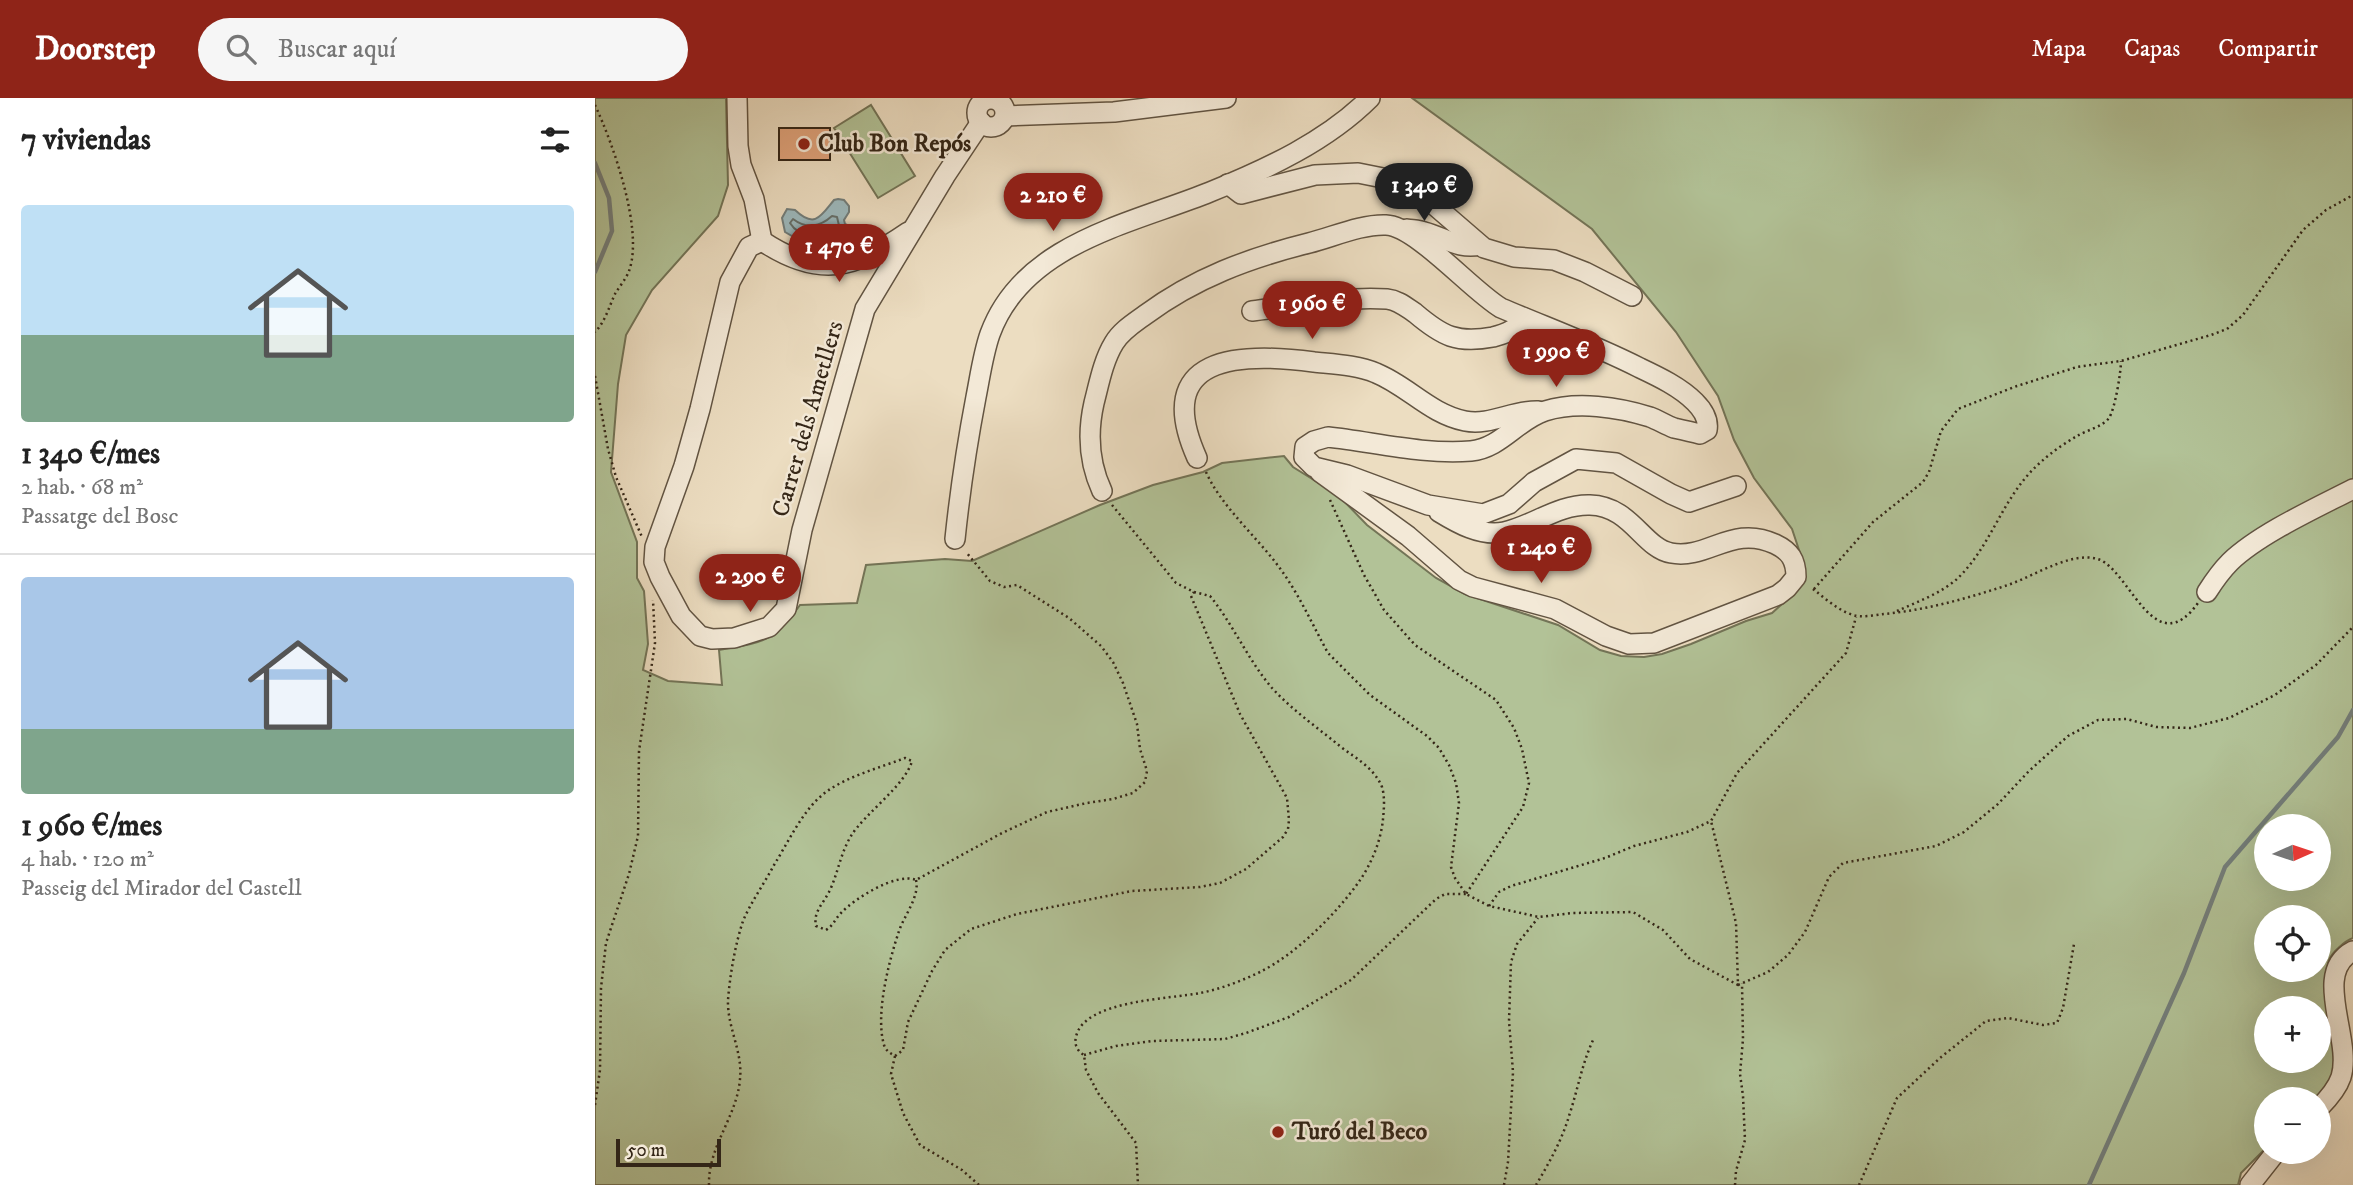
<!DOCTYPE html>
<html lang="es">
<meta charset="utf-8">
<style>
:root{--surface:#fff;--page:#f6f6f6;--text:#222;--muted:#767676;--line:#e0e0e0;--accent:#8f2418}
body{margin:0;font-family:"IM FELL DW Pica",serif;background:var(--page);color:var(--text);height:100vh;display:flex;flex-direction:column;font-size:26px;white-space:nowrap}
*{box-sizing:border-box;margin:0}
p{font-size:23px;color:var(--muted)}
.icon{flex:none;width:38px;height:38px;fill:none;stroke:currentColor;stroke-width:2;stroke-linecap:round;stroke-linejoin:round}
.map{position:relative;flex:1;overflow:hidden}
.details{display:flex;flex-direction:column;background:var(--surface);width:595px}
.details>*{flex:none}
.needle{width:46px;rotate:87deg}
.controls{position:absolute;left:1659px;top:716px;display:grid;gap:14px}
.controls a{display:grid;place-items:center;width:77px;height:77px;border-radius:50%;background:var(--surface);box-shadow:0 7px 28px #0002;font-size:35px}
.scale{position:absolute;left:21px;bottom:18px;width:105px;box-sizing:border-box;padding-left:7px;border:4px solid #342617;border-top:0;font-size:19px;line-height:24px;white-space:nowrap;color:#342617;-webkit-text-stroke:5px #f3e9d7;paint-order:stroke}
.price{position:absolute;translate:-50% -60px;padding:0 16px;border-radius:24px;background:var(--accent);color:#fff;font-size:23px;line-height:46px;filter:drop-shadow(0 2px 4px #0008)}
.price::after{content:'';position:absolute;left:50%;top:42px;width:21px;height:16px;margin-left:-10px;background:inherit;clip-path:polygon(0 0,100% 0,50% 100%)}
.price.current{background:#222;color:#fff}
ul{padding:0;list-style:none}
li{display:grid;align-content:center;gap:14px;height:371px;padding:0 21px}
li+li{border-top:2px solid var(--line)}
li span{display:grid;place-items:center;height:217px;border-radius:7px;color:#555}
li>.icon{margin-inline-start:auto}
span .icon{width:126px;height:126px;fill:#fffc;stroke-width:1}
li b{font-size:30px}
h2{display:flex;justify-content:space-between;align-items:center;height:84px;padding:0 21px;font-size:30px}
header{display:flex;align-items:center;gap:42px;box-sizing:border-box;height:98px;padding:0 35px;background:var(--accent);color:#fff}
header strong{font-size:33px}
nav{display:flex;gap:38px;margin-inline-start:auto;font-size:24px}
.search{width:490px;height:63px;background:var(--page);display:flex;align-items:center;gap:18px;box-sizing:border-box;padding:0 24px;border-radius:38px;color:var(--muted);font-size:26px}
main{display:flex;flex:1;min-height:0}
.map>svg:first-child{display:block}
</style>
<header>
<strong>Doorstep</strong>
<div class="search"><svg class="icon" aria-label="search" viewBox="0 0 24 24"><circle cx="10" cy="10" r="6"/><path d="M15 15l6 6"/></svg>Buscar aquí</div>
<nav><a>Mapa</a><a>Capas</a><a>Compartir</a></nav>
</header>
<main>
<section class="details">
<h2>7 viviendas<svg class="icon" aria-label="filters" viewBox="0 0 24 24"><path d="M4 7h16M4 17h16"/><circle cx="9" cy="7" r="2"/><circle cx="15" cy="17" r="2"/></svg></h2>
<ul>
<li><span style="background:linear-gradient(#bfe0f5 60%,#7fa58c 0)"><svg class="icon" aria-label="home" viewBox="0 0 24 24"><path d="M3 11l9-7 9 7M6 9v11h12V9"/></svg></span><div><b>1 340 €/mes</b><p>2 hab. · 68 m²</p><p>Passatge del Bosc</p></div></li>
<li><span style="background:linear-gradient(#a9c7e8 70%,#7fa58c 0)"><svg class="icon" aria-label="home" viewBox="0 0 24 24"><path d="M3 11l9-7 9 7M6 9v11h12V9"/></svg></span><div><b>1 960 €/mes</b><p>4 hab. · 120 m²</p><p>Passeig del Mirador del Castell</p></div></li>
</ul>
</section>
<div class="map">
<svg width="1758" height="1087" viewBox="0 0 1758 1087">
<rect width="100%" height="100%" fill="#ecddc1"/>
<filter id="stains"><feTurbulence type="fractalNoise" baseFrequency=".00286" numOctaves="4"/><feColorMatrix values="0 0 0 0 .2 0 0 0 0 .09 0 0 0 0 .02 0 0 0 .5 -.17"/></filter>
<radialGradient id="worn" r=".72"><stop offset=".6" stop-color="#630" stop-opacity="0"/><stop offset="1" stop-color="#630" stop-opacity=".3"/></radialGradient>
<g fill="#b2c297" stroke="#737457" stroke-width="2" fill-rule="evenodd">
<path d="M 0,0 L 131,0 L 133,87 L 123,118 L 57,192 L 31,237 L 23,286 L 16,374 L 42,444 L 42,480 L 49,493 L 53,546 L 48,572 L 73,583 L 127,587 L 124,552 C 168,544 178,545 205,507 L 262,505 L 271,467 L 350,461 L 377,463 L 505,407 L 558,387 L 608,374 L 627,365 L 689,358 L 698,369 L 743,397 L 772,427 L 841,480 L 870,496 L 963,527 L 1005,552 L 1026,558 L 1049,559 L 1067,556 L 1096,546 L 1151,523 L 1177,515 L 1195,499 L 1206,458 L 1197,431 L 1159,380 L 1139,342 L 1123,298 L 1081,234 L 997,131 L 817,0 L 1758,0 L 1758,840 C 1750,843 1737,854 1734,862 C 1725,886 1739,947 1743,974 L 1720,1001 L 1671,1001 L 1671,1050 L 1646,1075 L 1643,1087 L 0,1087 ZM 1671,728 L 1724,728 L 1724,780 L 1671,780 ZM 1671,819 L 1724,819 L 1724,872 L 1671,872 ZM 1671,910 L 1724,910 L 1724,962 L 1671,962 Z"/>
<polygon points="276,7 320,78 283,100 239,30"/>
</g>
<path fill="#9db9bd" stroke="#737e7b" stroke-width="2" d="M 243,101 L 249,102 L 254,108 L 254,114 L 249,122 L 250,126 L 258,130 L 260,134 C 245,156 208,146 190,134 L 187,120 L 192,111 L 200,112 C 220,131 226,118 239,102 Z"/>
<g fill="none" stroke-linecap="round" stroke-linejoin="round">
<path stroke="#68706a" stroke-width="2" d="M 237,118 L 242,119 L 246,136 C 230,143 204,140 195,125 L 198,121 C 211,131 225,129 237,118 Z"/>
<g stroke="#737e7b" stroke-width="4.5">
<polyline points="0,65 14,100 17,133 0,174"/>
<polyline points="1494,1087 1589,875 1630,769 1743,639 1758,612"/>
</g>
</g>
<rect fill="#e0a37b" stroke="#342617" stroke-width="2" x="184" y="30" width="51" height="32"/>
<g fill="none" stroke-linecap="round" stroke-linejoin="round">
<g stroke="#625442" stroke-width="22">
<g id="minor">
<polyline points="142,0 143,48 146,67 159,101 167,143"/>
<circle cx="396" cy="15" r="14"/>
<polyline points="410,18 519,14 631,0"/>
<polyline points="633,86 646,96 720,77 763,75 798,82 838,106 889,150 919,159 959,162 990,174 1037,198"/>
<path d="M 812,131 C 818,132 824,132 829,134 C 849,139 864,152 885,147"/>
<polyline points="167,143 154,149 135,184 105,311 89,368 60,449 59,464 65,479 86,518 105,538 117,541 139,540 174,529 191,511 207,432 270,211 350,78 386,24"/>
<path d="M 167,143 C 224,181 259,171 313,134"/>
<path d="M 657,213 C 701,208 748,198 792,201 C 803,202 811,209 820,215 C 847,238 862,246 898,239 C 910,236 923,231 929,220"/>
<path d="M 602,360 C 556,257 644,254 719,264 C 738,266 763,267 781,275 C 813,288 835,316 870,323 C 895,328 918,312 943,313"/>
<path d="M 725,374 L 813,438 L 864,482 L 878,489 L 960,511 L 1011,538 L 1034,546 L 1059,545 L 1183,497 L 1192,490 L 1201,479 C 1201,462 1195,453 1180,446 C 1137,426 1113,462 1076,455 C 1048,450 1036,408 995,407 C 963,406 938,428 909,434 C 886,439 862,425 844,414"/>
<path d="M 507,393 C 494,365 492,336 499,305 C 504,286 508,263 519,245 C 526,233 539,225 550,217 C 600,180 654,160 714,145 C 738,139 766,126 791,127 C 821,128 877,193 906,210 C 953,230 1000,247 1045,270 C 1064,279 1085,289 1100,304 C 1108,312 1114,321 1112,332 L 1105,336 C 1097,334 1088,332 1079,330 C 1071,327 1063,322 1055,319 C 1023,309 982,303 950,313 C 922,322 906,350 876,353 C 829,357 779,344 733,339 L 719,343 L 710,349 L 709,359 L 719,369 L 752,377 L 833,407 L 888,416 L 914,406 L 939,384 L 981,361 L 1021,365 L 1076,396 L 1094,404 L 1141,388"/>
<path d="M 360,441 C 365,393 372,346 381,299 C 385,279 388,256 395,236 C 428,145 536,126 615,94 C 672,71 732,43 775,0"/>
<path d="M 1612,494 C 1619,483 1626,473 1635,464 C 1664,436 1721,410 1758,391"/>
<path d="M 1724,1010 C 1732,1002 1742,991 1746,979 C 1758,941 1716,875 1758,853"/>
<polyline points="1655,1087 1681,1054"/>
</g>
</g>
<g stroke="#342617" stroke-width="2.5" stroke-dasharray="2 3.5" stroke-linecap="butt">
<path d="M 0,7 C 18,46 49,132 34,173 C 31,181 24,189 20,196 C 14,209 10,224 0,234"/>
<polyline points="0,278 13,351 21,379 47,439"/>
<path d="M 611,374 C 626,408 661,438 684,469 C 704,496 717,526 733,555 L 775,597 L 832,638 L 844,650 L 854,667 L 861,685 L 864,705 L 856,769 L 860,780 L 871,796 L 894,808 L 944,819 L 977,815 L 1038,814 L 1068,832 L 1095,861 L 1143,887 L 1141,825 L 1116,723"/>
<polyline points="735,402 769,477 789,512 820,547 901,602 919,630 927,651 934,685 928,709 871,796"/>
<path d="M 517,407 L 581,485 L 599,494 L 615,498 C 638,526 653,562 677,590 C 697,612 723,630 746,649 C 762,661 779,670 787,689 C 790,699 789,711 788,721 C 786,743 776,767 763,785 C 740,817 701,856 665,874 C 646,883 626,891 605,895 C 576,901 488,902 481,939 C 479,946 482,953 489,957 L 491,972 L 503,995 L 541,1045 L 543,1087"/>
<path d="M 1218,491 C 1230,500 1242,512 1258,517 C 1267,520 1279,517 1289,516 C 1332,512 1373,500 1413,487 C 1435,479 1456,466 1478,461 C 1488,459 1500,458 1509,464 C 1538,483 1562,562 1603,505"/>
<polyline points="1219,491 1278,424 1328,384 1334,374 1346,333 1363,311 1422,288 1482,269 1526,263 1616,237 1632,231 1648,217 1708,132 1731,112 1758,97"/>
<path d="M 1302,513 C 1322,504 1347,495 1363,480 C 1398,446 1408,396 1447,363 C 1457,354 1470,345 1482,338 C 1492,332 1507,329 1514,320 C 1520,311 1526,274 1526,263"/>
<path d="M 321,782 C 325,798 309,818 304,833 C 294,863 280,916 289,947 C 291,953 295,955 300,958 L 308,952 L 313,924 L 337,873 L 350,852 L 376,831 L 422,816 L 537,793 L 605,789 L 625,785 L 651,771 L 688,739 L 693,731 L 694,722 L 692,700 L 645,616 L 596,498 L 599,494"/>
<polyline points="894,808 904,794 916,788 1010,760 1039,748 1092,734 1116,723 1142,675 1251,555 1261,519"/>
<polyline points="1143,887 1173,874 1193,857 1210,834 1234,779 1248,765 1341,748 1369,734 1403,706 1434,673 1473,638 1503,622 1532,621 1561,629 1595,630 1634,620 1680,597 1721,567 1758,529"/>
<polyline points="489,957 521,948 557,943 630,941 651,935 694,919 756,882 841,801 850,796 871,796"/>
<polyline points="300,958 296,976 308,1015 325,1047 367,1072 384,1087"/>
<polyline points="0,1007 5,972 6,890 11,845 34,776 43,738 44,653 60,545 58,502"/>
<path d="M 114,1087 C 113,1048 142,1019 145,981 C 148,954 132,929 133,902 C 135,877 140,847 148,823 C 156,804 169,786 179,767 C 194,743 208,711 231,694 C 253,678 284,670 310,660 L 317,663 C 310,688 270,715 256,738 C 245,756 243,776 234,794 C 228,806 218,814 221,828 L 231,832 C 238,828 240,821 246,815 C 259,801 301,774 321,782 L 407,735 L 452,714 L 492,705 L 518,701 L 538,695 L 550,684 L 552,673 L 545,651 L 542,626 L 528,585 L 518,564 L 506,548 L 474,520 L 422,487 L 409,489 L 395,483 L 371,454"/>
<polyline points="909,1087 913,1064 918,974 914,923 916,864 922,846 943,820"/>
<path d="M 941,1087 C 954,1065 967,1042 974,1018 C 983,991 987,965 999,940"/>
<polyline points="1140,1087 1141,1073 1150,1042 1148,998 1145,976 1148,941 1147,885"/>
<polyline points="1264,1087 1302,1000 1345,960 1391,923 1413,920 1448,927 1462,925 1468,910 1479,846"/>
</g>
<use href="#minor" stroke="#f3e9d7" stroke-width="19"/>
</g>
<g fill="#8f2418" stroke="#f3e9d7" stroke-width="2.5">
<circle cx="209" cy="46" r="7"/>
<circle cx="683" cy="1034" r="7"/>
</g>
<g text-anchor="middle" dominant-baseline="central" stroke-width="5" stroke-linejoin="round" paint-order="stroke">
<g font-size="24" font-weight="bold" fill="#342617" stroke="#f3e9d7" text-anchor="start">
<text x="223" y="46">Club Bon Repós</text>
<text x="697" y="1034">Turó del Beco</text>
</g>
<g font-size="24" fill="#342617" stroke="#f3e9d7">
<text transform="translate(213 321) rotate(-74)">Carrer dels Ametllers</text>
</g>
</g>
<rect width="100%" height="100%" filter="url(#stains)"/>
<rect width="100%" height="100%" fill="url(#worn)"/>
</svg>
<div class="controls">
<a><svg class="needle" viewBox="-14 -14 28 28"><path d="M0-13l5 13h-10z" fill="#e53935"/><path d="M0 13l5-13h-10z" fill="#767676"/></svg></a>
<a><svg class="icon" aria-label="locate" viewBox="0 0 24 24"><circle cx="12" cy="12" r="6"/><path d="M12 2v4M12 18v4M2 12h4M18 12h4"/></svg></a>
<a>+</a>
<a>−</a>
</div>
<div class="scale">50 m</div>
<b class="price current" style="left:829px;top:125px">1 340 €</b>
<b class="price" style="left:458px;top:135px">2 210 €</b>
<b class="price" style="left:244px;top:186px">1 470 €</b>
<b class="price" style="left:717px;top:243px">1 960 €</b>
<b class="price" style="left:961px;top:291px">1 990 €</b>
<b class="price" style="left:946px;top:487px">1 240 €</b>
<b class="price" style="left:155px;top:516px">2 290 €</b>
</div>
</main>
